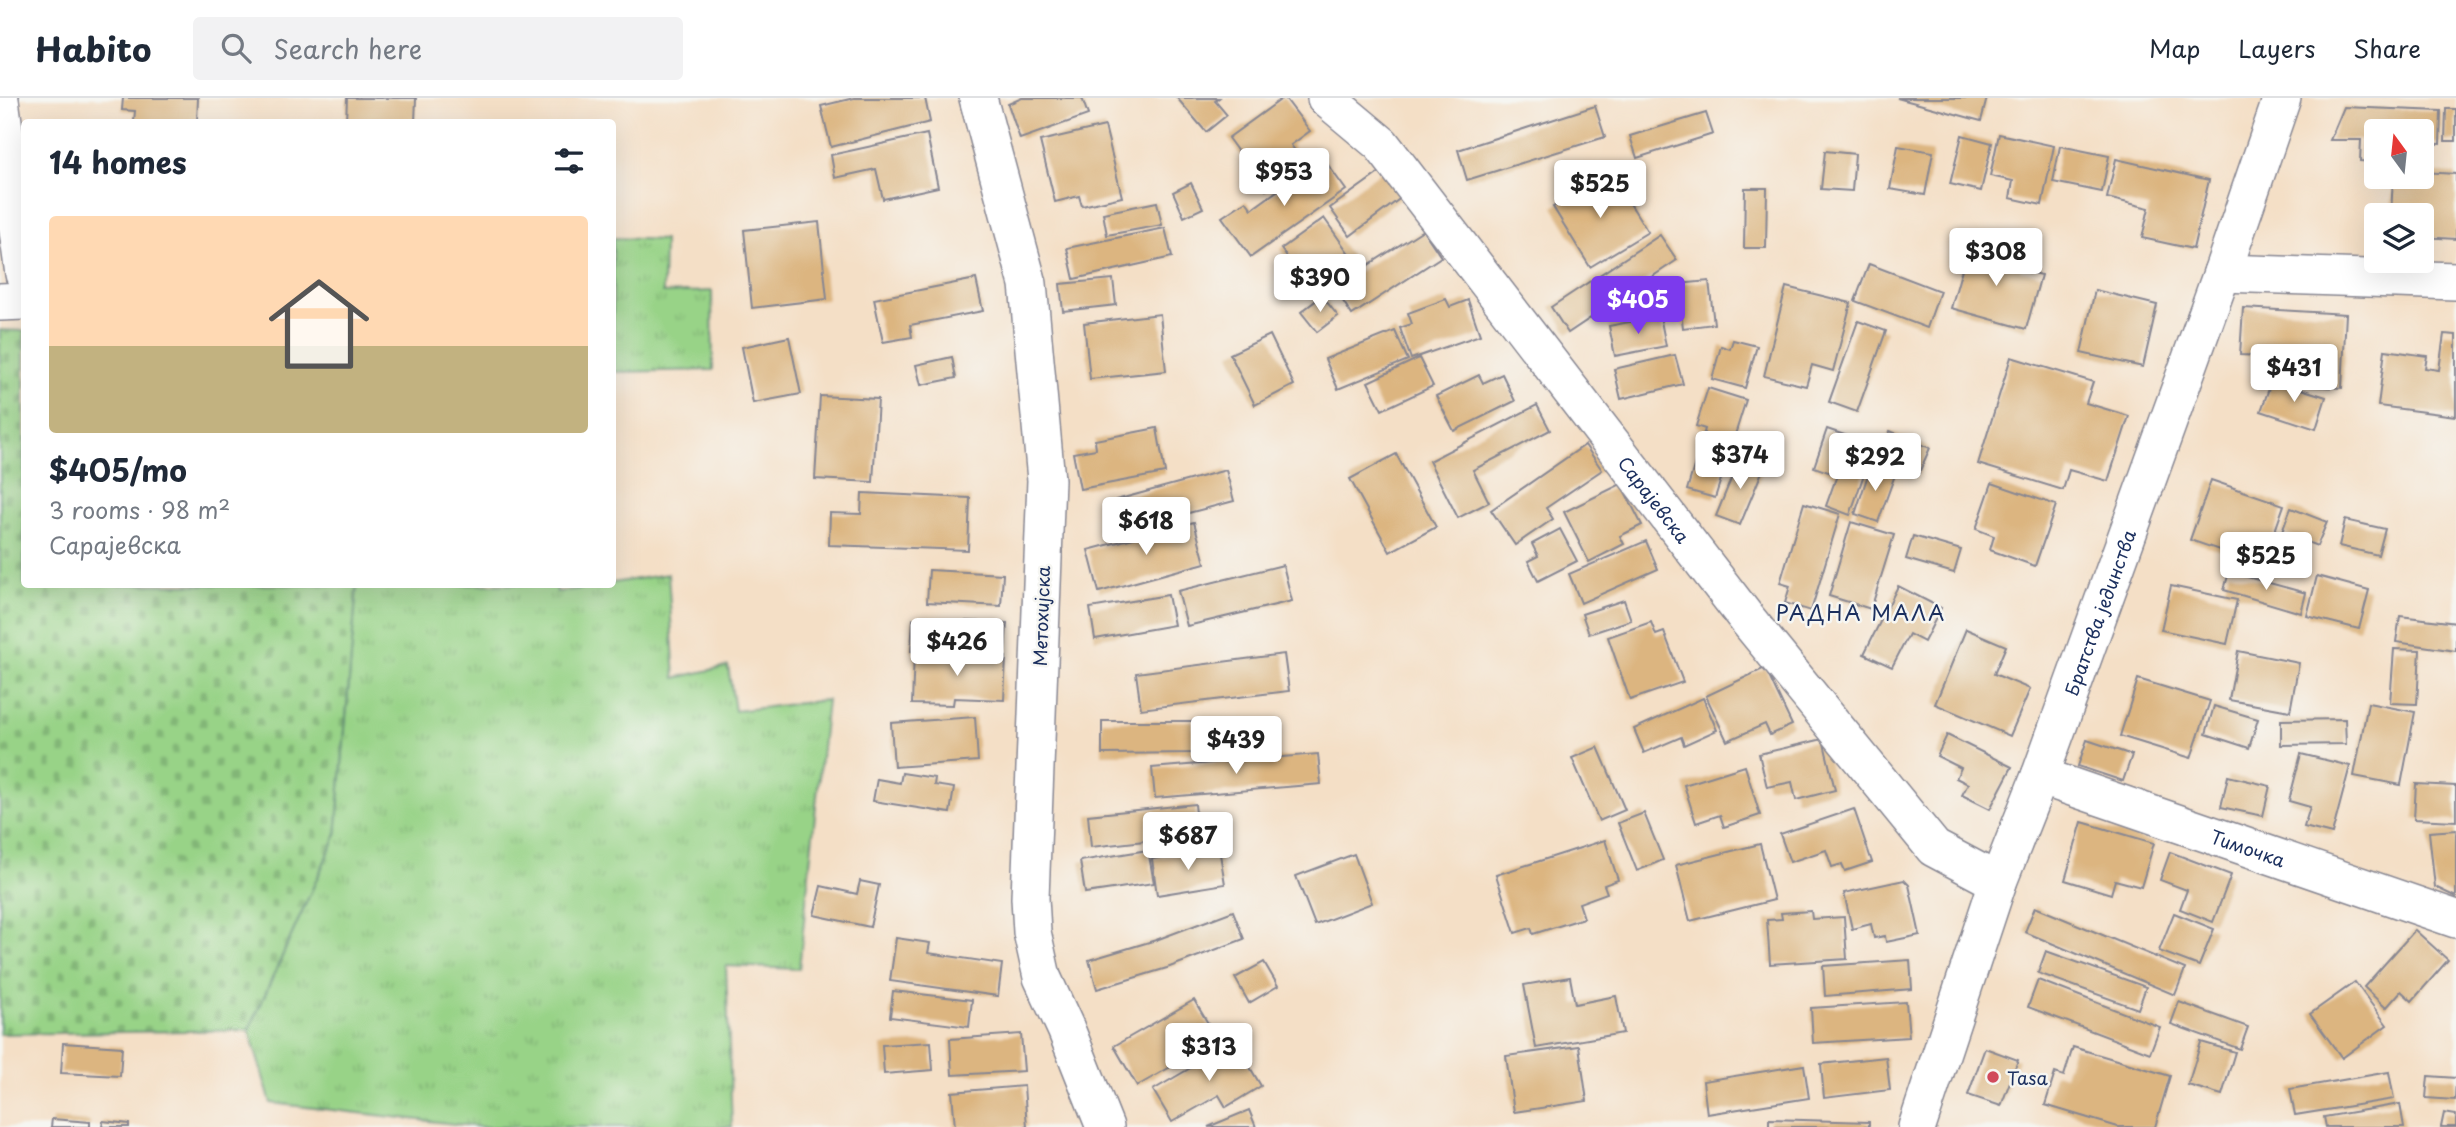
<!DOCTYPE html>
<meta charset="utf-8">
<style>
:root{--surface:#fff;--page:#f2f2f3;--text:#1f2937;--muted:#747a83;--line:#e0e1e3;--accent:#7c3aed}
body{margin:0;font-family:"Playpen Sans",sans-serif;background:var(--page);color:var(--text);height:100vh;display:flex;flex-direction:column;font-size:26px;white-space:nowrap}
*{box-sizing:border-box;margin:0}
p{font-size:23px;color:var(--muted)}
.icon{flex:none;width:38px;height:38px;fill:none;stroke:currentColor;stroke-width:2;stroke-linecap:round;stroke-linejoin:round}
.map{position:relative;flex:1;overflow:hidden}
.details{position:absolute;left:21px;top:21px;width:595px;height:469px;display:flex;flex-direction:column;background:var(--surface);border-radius:7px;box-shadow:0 7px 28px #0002}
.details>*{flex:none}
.needle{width:46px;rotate:345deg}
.buttons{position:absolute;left:2364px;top:21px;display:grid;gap:14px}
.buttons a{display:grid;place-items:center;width:70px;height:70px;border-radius:7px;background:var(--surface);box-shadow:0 7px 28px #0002;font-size:35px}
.price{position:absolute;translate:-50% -60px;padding:0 16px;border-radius:7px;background:#fff;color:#222;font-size:23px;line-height:46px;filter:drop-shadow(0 2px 4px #0008)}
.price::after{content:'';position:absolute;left:50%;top:42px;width:21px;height:16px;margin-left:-10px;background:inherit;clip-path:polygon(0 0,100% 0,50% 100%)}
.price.on{background:var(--accent);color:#fff}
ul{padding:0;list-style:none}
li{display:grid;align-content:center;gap:14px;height:371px;padding:0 28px}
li+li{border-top:2px solid var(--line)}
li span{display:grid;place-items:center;height:217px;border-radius:7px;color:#555}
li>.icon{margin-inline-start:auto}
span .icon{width:126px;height:126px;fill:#fffc;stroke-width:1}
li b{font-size:30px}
h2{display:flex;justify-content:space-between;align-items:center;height:84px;padding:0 28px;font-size:30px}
header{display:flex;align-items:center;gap:42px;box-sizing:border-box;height:98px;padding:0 35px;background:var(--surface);border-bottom:2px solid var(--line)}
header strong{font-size:33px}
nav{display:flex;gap:38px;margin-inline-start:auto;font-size:24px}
.search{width:490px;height:63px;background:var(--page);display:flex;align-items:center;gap:18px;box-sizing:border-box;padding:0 24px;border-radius:7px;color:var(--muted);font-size:26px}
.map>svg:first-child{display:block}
</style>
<header>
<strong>Habito</strong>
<div class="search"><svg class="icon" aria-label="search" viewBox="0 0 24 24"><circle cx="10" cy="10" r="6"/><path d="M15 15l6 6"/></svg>Search here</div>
<nav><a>Map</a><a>Layers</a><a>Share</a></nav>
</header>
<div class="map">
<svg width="2456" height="1029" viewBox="0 0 2456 1029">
<defs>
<pattern id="grass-tufts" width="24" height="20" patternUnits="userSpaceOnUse" patternTransform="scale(1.75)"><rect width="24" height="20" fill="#98d387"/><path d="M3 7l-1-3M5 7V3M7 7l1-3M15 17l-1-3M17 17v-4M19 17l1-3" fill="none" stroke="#82b577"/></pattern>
<pattern id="cemetery-stones" width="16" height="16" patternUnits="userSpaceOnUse" patternTransform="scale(1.75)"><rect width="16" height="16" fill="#98d387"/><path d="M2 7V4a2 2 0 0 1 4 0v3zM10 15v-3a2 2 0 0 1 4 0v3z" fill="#82b577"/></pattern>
</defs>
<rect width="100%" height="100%" fill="#f6f6f2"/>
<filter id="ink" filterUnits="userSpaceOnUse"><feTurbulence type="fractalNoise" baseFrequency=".0143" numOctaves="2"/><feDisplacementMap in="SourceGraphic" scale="14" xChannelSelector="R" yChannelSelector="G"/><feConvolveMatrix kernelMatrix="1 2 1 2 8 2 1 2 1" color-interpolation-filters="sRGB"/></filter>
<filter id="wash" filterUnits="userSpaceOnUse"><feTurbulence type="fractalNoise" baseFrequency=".00686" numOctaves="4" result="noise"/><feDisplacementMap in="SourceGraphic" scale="28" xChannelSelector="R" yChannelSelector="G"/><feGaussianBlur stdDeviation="1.57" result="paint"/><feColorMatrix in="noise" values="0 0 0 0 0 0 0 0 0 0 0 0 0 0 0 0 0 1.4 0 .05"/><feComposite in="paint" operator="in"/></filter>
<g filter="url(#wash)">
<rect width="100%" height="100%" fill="#f4dfc6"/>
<g fill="url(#grass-tufts)" stroke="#5a8172" stroke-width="2">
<polygon points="613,140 664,142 663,195 712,193 713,272 613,274"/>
<polygon points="668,476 675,580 728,568 735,613 827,602 799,871 726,868 732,1029 481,1029 271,1005 249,932 336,738 357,487 556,486 557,494 612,486 613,485"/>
</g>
<polygon fill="url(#cemetery-stones)" stroke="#5a8172" stroke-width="2" points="0,232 24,233 24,486 357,487 336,738 249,932 0,936"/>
<g id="blocks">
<g fill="#dcb580">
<polygon points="123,0 198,0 197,24 134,24 135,13 122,12"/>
<polygon points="347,0 416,0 415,24 346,24"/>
<polygon points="854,0 925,0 930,24 831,49 821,8"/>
<polygon points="1022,0 1082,0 1088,17 1020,41 1008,6"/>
<polygon points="1177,0 1219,0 1215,3 1227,17 1206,34"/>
<polygon points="1283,0 1285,0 1310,33 1291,47 1304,65 1266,92 1228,40"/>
<polygon points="1897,0 1987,0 1981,23"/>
<polygon points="1595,8 1605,39 1467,82 1458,52"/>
<polygon points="2344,9 2441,13 2440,46 2422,45 2422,33 2376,33 2376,64 2360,63 2361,42 2330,42"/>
<polygon points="2446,11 2456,11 2456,43 2445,43"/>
<polygon points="1706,15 1713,36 1637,60 1630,38"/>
<polygon points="1105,28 1122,99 1082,108 1079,98 1055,104 1040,43"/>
<polygon points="927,36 938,89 883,101 876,71 835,80 831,57"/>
<polygon points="1999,36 2054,48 2042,107 2010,100 2013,83 1990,78"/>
<polygon points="1962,37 1992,45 1981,93 1950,86"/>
<polygon points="1898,48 1933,54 1925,97 1890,91"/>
<polygon points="2060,48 2109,58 2102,94 2053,84"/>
<polygon points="1825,53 1855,56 1852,93 1821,91"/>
<polygon points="1323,60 1346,92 1251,159 1222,119 1246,103 1252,111"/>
<polygon points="2116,61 2209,82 2193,151 2142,140 2149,110 2107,100"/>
<polygon points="1383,72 1402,99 1350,138 1330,110"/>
<polygon points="1610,74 1648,134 1590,169 1553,109"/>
<polygon points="2422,74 2456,76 2456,141 2422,139 2422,117 2391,117 2393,79 2422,79"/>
<polygon points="1191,85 1203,110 1184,119 1173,94"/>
<polygon points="1745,90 1767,90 1766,150 1744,150"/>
<polygon points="1157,104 1162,127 1107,137 1103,115"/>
<polygon points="1324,120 1357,167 1314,197 1281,151"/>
<polygon points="819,124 827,201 752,210 744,132"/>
<polygon points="1165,130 1172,159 1074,181 1067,150"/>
<polygon points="1423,132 1441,159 1352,217 1334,189"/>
<polygon points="1660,137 1677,162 1568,235 1551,209"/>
<polygon points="1980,149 2023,161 2020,172 2041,177 2026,231 1951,210 1966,157 1977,161"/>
<polygon points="1869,166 1940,193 1927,230 1855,203"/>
<polygon points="976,181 983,213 910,227 912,239 883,244 874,201"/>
<polygon points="1113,181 1116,207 1063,213 1060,186"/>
<polygon points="1709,183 1714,226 1683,230 1678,186"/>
<polygon points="1786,189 1851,205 1833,273 1812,267 1806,288 1764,278"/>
<polygon points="2095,192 2157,207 2143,269 2081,255"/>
<polygon points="1322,198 1338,218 1317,234 1301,214"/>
<polygon points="1446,201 1450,209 1468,202 1480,237 1411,261 1400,230 1412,226 1408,215"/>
<polygon points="2243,210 2346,216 2342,290 2309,288 2310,273 2265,270 2266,258 2240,257"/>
<polygon points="1160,216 1166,273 1090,281 1084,225"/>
<polygon points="1660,218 1666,248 1615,258 1609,228"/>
<polygon points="1858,223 1886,233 1857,314 1829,304"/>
<polygon points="1395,233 1408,262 1338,291 1325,261"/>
<polygon points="2444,236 2456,237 2456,318 2378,308 2385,252 2427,258 2425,270 2439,272"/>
<polygon points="1270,237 1294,287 1255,307 1230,256"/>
<polygon points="789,239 801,296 753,305 742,249"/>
<polygon points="1733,242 1757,248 1745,290 1712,281 1721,248 1730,251"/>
<polygon points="1675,257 1683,286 1621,301 1614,271"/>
<polygon points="952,259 956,280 921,287 916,267"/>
<polygon points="2011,259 2093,284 2086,305 2129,318 2108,383 2069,372 2063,392 1978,366"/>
<polygon points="1419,260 1433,288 1382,312 1368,284"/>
<polygon points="1502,276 1515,303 1454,333 1436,298 1479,277 1483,285"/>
<polygon points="2272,282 2326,299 2316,331 2261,313"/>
<polygon points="1708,290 1746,302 1715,400 1687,392 1705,331 1696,328"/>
<polygon points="820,298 878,301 873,384 815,381"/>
<polygon points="1537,307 1550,332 1473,372 1489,404 1458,420 1429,363"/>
<polygon points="1157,330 1165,375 1080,391 1073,355 1096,351 1095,342"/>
<polygon points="1827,331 1874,347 1850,417 1826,408 1837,377 1814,369"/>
<polygon points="1890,333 1930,350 1918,377 1879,360"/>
<polygon points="1585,347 1602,372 1546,410 1553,421 1515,447 1491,412"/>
<polygon points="1396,356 1436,429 1390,454 1350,381"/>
<polygon points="1740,359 1764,369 1740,427 1716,418"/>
<polygon points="1872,365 1896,374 1878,424 1855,416"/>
<polygon points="1226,372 1234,403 1124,432 1116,402"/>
<polygon points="2211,382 2284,407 2263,467 2190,442"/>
<polygon points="1992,385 2056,407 2035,468 1990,452 1994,438 1976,431"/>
<polygon points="1621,386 1642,427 1620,438 1624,446 1589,464 1564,414"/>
<polygon points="862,395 970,400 968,452 829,447 830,415 861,416"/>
<polygon points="1804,405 1840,416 1811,513 1785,505 1790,488 1780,485"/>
<polygon points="2291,410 2327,424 2317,448 2282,434"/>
<polygon points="2345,422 2385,431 2378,457 2339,448"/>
<polygon points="1194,424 1205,465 1099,494 1088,452"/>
<polygon points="1851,424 1894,437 1871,511 1829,498"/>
<polygon points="1560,431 1577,463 1538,483 1528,463 1538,458 1532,446"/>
<polygon points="1913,438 1961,452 1954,475 1906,461"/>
<polygon points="1646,443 1658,471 1581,505 1569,476"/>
<polygon points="1283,467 1292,503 1187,528 1178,493"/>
<polygon points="929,472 1003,476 1001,508 927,504"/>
<polygon points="2229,474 2306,495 2301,515 2224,492"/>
<polygon points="2317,478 2369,492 2359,531 2307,518"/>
<polygon points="1898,488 1941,510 1924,544 1909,536 1892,569 1864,556"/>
<polygon points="2171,488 2237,502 2227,546 2161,532"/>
<polygon points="1168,497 1174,527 1095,541 1090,510"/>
<polygon points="1624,502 1631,522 1589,536 1582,516"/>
<polygon points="2400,518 2456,525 2456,553 2396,544"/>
<polygon points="913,521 947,523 944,556 911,553"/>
<polygon points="964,523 1007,525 1005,553 963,551"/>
<polygon points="1651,524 1656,537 1664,534 1683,584 1630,602 1608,539"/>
<polygon points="1966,531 2006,548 1994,576 2030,591 2010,638 1935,606"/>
<polygon points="2394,551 2420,552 2417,606 2390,605"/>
<polygon points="2238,553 2299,565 2290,613 2229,602"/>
<polygon points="914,555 1006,559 1004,602 954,600 953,607 912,606"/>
<polygon points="1284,556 1289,593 1141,611 1136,575"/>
<polygon points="1765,570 1792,627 1770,637 1765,626 1727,643 1706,598"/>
<polygon points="2138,581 2210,603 2191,660 2120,638"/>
<polygon points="1703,600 1717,632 1684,647 1681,639 1644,655 1634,631"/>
<polygon points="2368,605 2415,614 2401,687 2354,678"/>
<polygon points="2214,608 2258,621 2249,650 2206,636"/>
<polygon points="975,619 978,663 894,669 891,625"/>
<polygon points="2345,621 2346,646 2281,647 2281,622"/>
<polygon points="1102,623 1193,623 1193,655 1102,656"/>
<polygon points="1947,637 2012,669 1990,711 1962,697 1968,686 1956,680 1961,670 1937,658"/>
<polygon points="1823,641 1835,692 1796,702 1792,684 1767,689 1759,656"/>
<polygon points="2087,642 2132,657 2123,683 2078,668"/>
<polygon points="1598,649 1625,712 1599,723 1572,660"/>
<polygon points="1318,656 1321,686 1155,700 1152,670"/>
<polygon points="2301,656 2350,668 2332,736 2304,729 2310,709 2289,703"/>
<polygon points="1745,668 1760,717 1724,729 1720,717 1696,725 1684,687"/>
<polygon points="902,675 935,680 934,687 954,690 950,715 873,703 877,681 900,685"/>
<polygon points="2228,678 2270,688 2263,718 2221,709"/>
<polygon points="2416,686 2456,688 2456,723 2414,721"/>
<polygon points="1195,706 1198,737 1091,749 1088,717"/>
<polygon points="1854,711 1872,764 1845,773 1842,766 1832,769 1826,752 1790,764 1780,736"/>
<polygon points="1644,715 1663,762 1637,773 1618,725"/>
<polygon points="2082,724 2154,745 2141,789 2115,782 2111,796 2065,782"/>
<polygon points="2456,732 2456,799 2435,789 2429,734"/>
<polygon points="1605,742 1618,782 1604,787 1607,795 1579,805 1584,820 1533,836 1531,830 1515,835 1496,777"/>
<polygon points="1760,746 1774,802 1690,823 1676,767"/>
<polygon points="1219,750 1225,786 1157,797 1152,761"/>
<polygon points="1148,752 1154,785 1085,795 1080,763"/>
<polygon points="2170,754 2231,777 2213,824 2180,811 2187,792 2160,782"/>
<polygon points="1354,756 1372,805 1315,827 1296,778"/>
<polygon points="1904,782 1909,787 1920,837 1886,844 1885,838 1874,840 1871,826 1852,831 1844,795"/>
<polygon points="860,783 879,787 870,829 814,817 821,788 857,796"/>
<polygon points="2035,809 2185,871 2175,897 2025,834"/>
<polygon points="1233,813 1244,841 1167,870 1097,891 1089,862 1156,842"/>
<polygon points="1811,813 1812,821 1844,819 1847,861 1770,866 1767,822 1782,821 1781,815"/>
<polygon points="2174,815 2214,831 2199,868 2159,853"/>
<polygon points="2415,832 2448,862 2412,903 2401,893 2386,910 2364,889"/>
<polygon points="896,840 930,845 928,855 1002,866 998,898 890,883"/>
<polygon points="2046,853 2146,889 2138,911 2038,875"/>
<polygon points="1910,862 1912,891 1825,898 1823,868"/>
<polygon points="1264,864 1278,888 1249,905 1235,880"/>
<polygon points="1570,879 1575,906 1616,898 1623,935 1536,950 1524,887"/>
<polygon points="2038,882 2160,929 2150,955 2028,909"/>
<polygon points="2355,884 2387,927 2342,960 2310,916"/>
<polygon points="893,893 972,902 969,929 890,919"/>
<polygon points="1194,902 1218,942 1137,988 1114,948"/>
<polygon points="1906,904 1909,939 1813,945 1811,910"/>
<polygon points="2179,904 2248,929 2240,951 2171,926"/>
<polygon points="1021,936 1024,973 952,977 950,941"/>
<polygon points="931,944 933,972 884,976 882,947"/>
<polygon points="1235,944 1261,988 1226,1009 1219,997 1172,1024 1153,992"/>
<polygon points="2201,944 2235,954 2222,997 2188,987"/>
<polygon points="63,945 122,949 120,978 61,975"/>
<polygon points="1579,948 1587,1003 1514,1014 1506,958"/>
<polygon points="2073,949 2170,978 2155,1029 2118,1029 2045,1007 2055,975 2064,978"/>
<polygon points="1985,950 2018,962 2001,1008 1968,997"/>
<polygon points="1886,959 1890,992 1824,1000 1821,966"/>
<polygon points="1804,967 1809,1000 1707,1016 1703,983"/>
<polygon points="2389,974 2394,1001 2295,1017 2290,991"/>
<polygon points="2428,978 2456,980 2455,1002 2426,1000"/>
<polygon points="1024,988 1027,1029 955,1029 952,994"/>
<polygon points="2400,1006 2404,1029 2326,1029 2324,1019"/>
<polygon points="1249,1012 1256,1029 1208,1029"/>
<polygon points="2444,1015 2456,1017 2456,1029 2441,1029"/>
<polygon points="52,1021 90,1024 90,1029 51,1029"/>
<polygon points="1769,1021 1869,1024 1869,1029 1769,1029"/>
<polygon points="103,1023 129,1026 129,1029 102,1029"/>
</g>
</g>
</g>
<g filter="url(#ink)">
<use href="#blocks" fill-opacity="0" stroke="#888792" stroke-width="2"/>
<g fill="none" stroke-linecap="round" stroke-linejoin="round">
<g stroke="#888792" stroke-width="40">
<g id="street">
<polyline points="978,0 1028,186 1046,382 1030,800 1032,834 1042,879 1066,931 1105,1029"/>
<path id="s1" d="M 1326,0 L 1381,46 L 1747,521 L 1934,750 L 1998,784"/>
<polyline points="0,2 24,176"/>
<polyline points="2222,175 2456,183"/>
<polyline points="0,204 24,203"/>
<path id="s2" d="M 2040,678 L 2456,821"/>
<path id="s3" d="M 1917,1029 L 1998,784 L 2040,678 L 2222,175 L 2282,0"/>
</g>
</g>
<use href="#street" stroke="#fff" stroke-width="37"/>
</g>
</g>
<circle fill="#d1495b" stroke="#f6f6f2" stroke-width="2.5" cx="1993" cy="979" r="7"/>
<g text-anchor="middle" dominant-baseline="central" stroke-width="5" stroke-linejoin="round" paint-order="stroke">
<g font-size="18" fill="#1b2f5e" stroke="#f6f6f2">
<text stroke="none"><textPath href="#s1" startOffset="520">Сарајевска</textPath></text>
<text stroke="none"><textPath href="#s3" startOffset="546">Братства јединства</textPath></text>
<text transform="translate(1041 518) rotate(-88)">Метохијска</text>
<text stroke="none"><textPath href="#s2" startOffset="220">Тимочка</textPath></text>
</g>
<g font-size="18" fill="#1b2f5e" stroke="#f6f6f2" text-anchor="start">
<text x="2007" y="979">Tasa</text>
</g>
<g font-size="21" letter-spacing="2" fill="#1b2f5e" stroke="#f6f6f2">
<text x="1861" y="514">РАДНА МАЛА</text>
</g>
</g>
</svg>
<div class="buttons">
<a><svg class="needle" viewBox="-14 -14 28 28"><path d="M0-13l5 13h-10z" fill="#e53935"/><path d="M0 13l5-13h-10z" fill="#747a83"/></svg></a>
<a><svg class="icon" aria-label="layers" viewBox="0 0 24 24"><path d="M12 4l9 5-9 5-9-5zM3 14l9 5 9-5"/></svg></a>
</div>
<b class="price" style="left:1284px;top:110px">$953</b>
<b class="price" style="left:1600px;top:122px">$525</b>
<b class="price" style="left:1996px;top:190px">$308</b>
<b class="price" style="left:1320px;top:216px">$390</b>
<b class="price on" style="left:1638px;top:238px">$405</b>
<b class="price" style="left:2294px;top:306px">$431</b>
<b class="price" style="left:1740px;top:393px">$374</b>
<b class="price" style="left:1875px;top:395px">$292</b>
<b class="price" style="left:1146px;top:459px">$618</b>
<b class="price" style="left:2266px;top:494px">$525</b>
<b class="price" style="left:957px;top:580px">$426</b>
<b class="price" style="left:1236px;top:678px">$439</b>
<b class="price" style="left:1188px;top:774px">$687</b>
<b class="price" style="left:1209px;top:985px">$313</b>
<section class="details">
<h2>14 homes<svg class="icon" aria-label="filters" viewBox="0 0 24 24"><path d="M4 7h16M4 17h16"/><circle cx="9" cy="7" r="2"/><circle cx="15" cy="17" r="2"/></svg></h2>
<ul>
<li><span style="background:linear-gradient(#ffd9b3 60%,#c2b280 0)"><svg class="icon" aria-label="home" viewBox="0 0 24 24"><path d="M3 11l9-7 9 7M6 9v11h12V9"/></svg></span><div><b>$405/mo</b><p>3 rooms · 98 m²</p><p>Сарајевска</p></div></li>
</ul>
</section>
</div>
